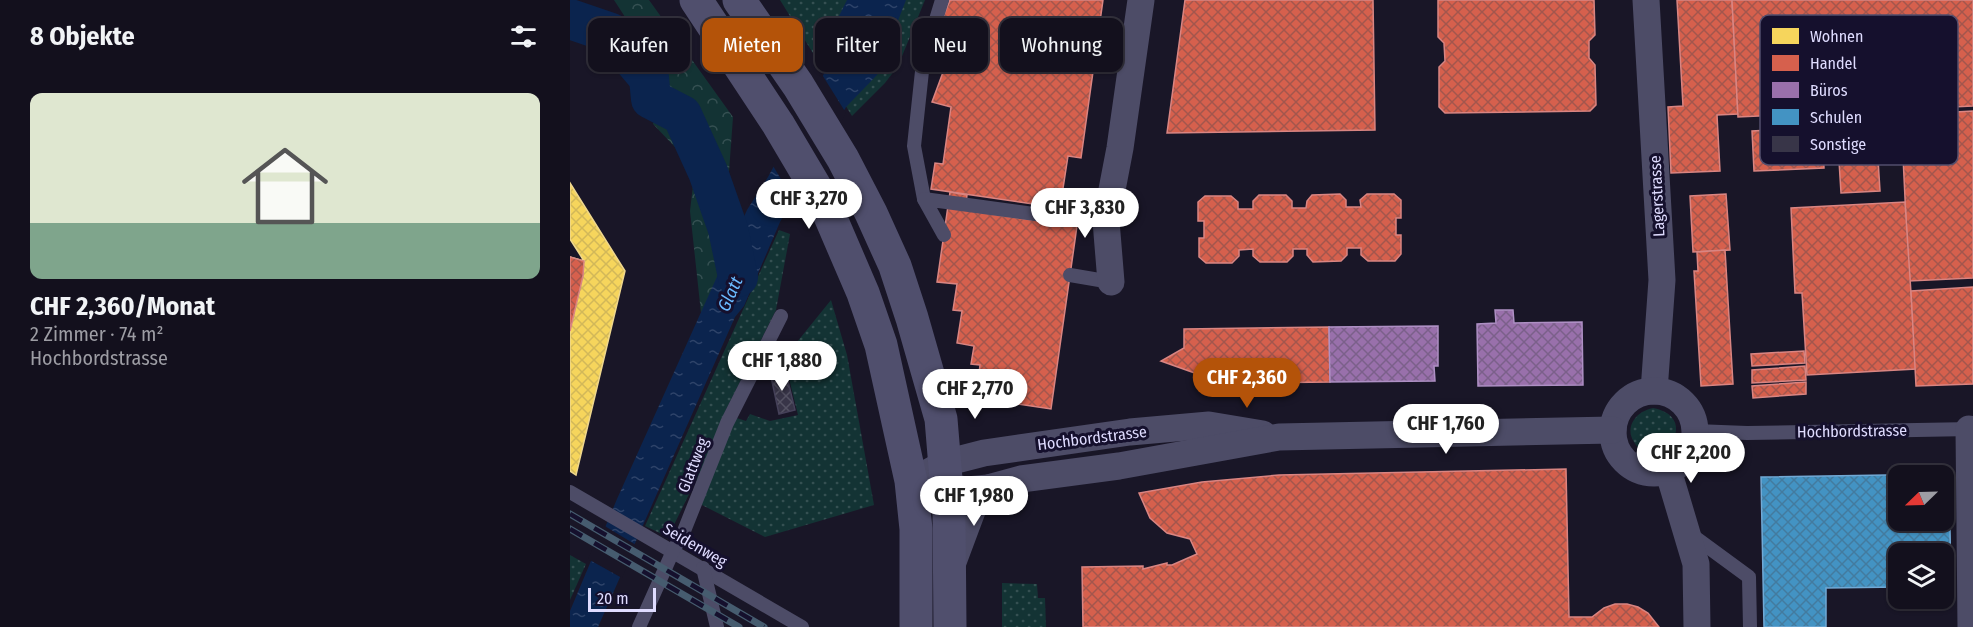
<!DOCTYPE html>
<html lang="de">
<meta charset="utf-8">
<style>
:root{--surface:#13101d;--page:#201e2a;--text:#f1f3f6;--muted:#9d9da4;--line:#32303b;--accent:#b45309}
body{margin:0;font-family:"Fira Sans Condensed",sans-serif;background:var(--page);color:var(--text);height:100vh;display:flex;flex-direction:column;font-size:22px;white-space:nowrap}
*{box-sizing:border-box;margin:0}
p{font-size:20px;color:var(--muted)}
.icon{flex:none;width:33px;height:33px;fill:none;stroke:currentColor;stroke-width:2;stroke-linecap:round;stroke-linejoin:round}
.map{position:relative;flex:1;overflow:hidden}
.sheet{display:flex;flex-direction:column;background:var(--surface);width:570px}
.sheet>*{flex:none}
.guide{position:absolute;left:18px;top:18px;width:570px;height:54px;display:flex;gap:12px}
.needle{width:39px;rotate:247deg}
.tools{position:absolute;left:1318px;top:465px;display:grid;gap:12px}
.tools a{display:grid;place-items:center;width:66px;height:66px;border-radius:12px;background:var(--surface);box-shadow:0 2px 4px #0004,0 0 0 2px var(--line);font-size:30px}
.scale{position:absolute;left:18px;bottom:15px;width:68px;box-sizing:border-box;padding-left:6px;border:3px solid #dfdcff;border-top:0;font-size:16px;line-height:21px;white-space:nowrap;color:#dfdcff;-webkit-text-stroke:4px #15102d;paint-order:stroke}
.price{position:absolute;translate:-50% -51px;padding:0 14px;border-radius:21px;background:#fff;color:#222;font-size:20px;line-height:39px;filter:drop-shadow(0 2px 3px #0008)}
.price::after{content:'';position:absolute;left:50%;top:36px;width:18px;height:14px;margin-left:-9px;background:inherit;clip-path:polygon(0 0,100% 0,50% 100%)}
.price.selected{background:var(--accent);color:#fff}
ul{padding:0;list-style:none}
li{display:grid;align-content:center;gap:12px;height:318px;padding:0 30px}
li span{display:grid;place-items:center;height:186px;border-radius:12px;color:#555}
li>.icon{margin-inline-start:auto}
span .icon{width:108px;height:108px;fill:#fffc;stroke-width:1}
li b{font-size:26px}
h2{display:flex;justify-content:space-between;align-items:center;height:72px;padding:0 30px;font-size:26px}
.pill{padding:0 21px;border-radius:12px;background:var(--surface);box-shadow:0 2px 4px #0004,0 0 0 2px var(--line);font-size:21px;line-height:54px}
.pill.selected{background:var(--accent);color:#fff}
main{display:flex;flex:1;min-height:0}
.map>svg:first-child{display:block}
</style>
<main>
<section class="sheet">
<h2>8 Objekte<svg class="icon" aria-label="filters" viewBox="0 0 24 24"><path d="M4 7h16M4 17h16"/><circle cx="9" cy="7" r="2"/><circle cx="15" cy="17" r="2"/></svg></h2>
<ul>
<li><span style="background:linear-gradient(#dfe7d0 70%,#7fa58c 0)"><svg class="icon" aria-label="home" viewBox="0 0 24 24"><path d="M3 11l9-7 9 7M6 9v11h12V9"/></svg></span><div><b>CHF 2,360/Monat</b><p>2 Zimmer · 74 m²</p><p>Hochbordstrasse</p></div></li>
</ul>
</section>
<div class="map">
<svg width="1403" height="627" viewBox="0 0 1403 627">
<defs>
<pattern id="grass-dots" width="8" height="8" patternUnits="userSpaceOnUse" patternTransform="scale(1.5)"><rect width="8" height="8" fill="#133334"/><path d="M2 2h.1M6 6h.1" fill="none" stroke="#355052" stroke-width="1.8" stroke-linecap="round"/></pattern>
<pattern id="forest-crowns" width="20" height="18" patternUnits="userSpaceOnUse" patternTransform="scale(1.5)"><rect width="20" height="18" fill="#133334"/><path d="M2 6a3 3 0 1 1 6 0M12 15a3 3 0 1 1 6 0" fill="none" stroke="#355052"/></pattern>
<pattern id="water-ripples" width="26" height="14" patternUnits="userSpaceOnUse" patternTransform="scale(1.5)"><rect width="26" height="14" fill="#0b244e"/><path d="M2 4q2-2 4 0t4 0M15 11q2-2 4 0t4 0" fill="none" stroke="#2e4369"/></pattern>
<pattern id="homes-cross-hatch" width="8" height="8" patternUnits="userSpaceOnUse" patternTransform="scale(1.5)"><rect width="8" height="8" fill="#f6d55c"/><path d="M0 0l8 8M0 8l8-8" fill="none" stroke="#d2b859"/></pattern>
<pattern id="shops-cross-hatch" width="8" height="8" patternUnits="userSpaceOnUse" patternTransform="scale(1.5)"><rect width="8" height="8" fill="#d6604d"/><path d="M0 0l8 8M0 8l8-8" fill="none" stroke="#a3564d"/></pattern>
<pattern id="offices-cross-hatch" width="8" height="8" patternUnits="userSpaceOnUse" patternTransform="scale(1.5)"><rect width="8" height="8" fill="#9970ab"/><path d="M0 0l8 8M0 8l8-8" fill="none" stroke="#7b608a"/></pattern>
<pattern id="schools-cross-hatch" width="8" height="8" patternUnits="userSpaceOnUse" patternTransform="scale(1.5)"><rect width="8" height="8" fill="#4393c3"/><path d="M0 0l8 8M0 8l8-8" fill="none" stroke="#437b9f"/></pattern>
<pattern id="building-cross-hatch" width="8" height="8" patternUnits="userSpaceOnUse" patternTransform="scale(1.5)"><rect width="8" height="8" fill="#383548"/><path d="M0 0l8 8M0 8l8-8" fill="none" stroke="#545263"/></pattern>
</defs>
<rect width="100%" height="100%" fill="#191627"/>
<g fill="url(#grass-dots)">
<polygon points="210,0 355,0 328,66 315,83 282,116"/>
<polygon points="209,230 220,234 206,310 154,414 176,421 180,414 200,421 228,415 214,358 261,300 277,355 304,505 195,537 130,504 139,487 126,480 98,537 75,526"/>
<path d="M 1083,408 C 1135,418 1086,480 1064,442 C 1054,426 1067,411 1083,408 Z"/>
<polygon points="0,555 16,564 0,600"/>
<polygon points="432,583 467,584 468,598 475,598 476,627 432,627"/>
</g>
<polygon fill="url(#forest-crowns)" points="44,0 79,0 163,117 152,268 132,322 120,211 125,168 83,124 94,77"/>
<polygon fill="url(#water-ripples)" points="277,0 336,0 307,75 276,107 210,222 174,306 165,317 28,627 0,627 0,611 47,499 177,210 198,177 256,70 259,36"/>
<g fill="#191627">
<polygon points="251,73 276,113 225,203 202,164"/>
<polygon points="33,525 66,545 52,578 18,559"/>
</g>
<polygon fill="url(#homes-cross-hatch)" stroke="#efd78d" stroke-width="1.5" points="0,183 55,271 6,475 0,471 0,257 14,261 0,239"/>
<g fill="url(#shops-cross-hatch)" stroke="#d98582" stroke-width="1.5">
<polygon points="380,0 533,0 511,158 498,156 490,208 361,189 365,163 373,164 381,107 362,102 382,48 370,43 374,15"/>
<polygon points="615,0 803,0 805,130 597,133"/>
<polygon points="868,0 1024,0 1025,35 1019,41 1019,58 1025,65 1026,105 1020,111 875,113 869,107 869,67 875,61 874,43 868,37"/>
<polygon points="1107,0 1162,0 1168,114 1147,115 1150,171 1101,173 1098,107 1113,106"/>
<polygon points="1162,0 1403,0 1403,106 1168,117"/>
<polygon points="1403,111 1403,278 1339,281 1331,115"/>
<polygon points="1252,127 1254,168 1184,171 1182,131"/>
<polygon points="1308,159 1310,191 1271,193 1269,161"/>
<polygon points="380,192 397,195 395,210 461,220 463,204 477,206 474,222 507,226 481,409 406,398 410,365 401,364 404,346 387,343 392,311 383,310 387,284 367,282"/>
<polygon points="770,194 776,200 776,207 791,207 790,200 797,194 824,194 831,200 831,218 826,218 826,235 831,235 831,254 825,261 798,261 791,255 791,248 777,248 777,255 771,261 743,262 737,255 737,249 723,249 723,256 717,262 690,262 683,256 683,249 669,250 669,256 662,263 636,263 629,257 629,238 634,238 634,221 628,221 628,202 635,196 661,196 668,202 668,209 683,209 683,201 689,195 716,195 722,201 722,208 736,208 737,201 742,195"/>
<polygon points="1156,194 1160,250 1123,252 1120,196"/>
<polygon points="1335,202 1346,369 1237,375 1232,293 1225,293 1221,208"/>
<polygon points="1155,250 1163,384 1131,386 1124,271 1128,271 1127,252"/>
<polygon points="0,257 14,261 13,276 0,331"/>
<polygon points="1403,287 1403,384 1346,386 1341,291"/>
<polygon points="759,327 760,382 666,383 633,376 591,361 614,348 614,329"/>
<polygon points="1234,351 1235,363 1182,366 1181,354"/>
<polygon points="1235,366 1236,380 1182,383 1182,370"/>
<polygon points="1236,382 1236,394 1183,398 1182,386"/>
<polygon points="996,469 999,617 1022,617 1034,608 1045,604 1057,604 1068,607 1078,613 1089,627 513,627 512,567 573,566 573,569 597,563 597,565 602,565 627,554 620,539 597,533 580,518 569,493 632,482 709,475"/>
</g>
<g fill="url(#offices-cross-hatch)" stroke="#ae90c4" stroke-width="1.5">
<polygon points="925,310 943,310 944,323 1012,322 1013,385 908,386 907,324 926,323"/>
<polygon points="868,326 868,366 864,366 865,381 760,382 759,327"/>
</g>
<path fill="url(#schools-cross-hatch)" stroke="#72a9d5" stroke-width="1.5" fill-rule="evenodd" d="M 1379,474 L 1381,586 L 1374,586 L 1374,554 L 1329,554 L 1329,587 L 1256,588 L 1256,627 L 1194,627 L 1191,477 ZM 1329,476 L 1374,476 L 1374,520 L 1329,520 Z"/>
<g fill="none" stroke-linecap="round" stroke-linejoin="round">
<polyline stroke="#0b244e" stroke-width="40" points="0,19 41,33 79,78 81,99 112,115 138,172 158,229 168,277"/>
</g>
<polygon fill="url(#building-cross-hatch)" stroke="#454159" stroke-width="1.5" points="215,369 225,410 209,414 200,372"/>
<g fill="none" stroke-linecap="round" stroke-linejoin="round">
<g stroke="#4d4c67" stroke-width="14">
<polyline points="354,199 344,146 353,62 372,0"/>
<polyline points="374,235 354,199 509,220 536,221"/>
<polyline points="500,275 541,282"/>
<polyline points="1125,431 1177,433 1402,429"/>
<polyline points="0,492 232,627"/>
<polyline points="1119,533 1179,577 1180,627"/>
<polyline points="133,568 147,627"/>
<polyline points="69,627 103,551 114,531 157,423 211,316"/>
</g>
<g stroke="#4d4c67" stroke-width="27">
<polyline points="1076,0 1092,280 1084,391"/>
<polyline points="541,282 536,221 550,148 571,0"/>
<circle cx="1084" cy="432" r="41"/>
<polyline points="1399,429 1401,627"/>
<polyline points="1098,470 1126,564 1127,627"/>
<polyline points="357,473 375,463 414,453 560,432 639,425 693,434"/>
<polyline points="341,481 397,490 418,488 451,479 549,466 709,437 1043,430"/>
<polyline points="383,562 405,503 418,488"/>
</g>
<g stroke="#504f6d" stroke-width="33">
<polyline points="126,0 208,124 253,200 293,293 311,345 341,481 346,529 346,627"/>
<polyline points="169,0 228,85 273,159 301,213 325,266 342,318 371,419 379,515 380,627"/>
</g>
<g stroke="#465c6f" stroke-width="7">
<g id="rail">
<polyline points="0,514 194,627"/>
<polyline points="0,529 169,627"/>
</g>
</g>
<use href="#rail" stroke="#15102d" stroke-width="4.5" stroke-dasharray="14" stroke-linecap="butt"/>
</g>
<g text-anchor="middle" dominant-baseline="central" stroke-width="6" stroke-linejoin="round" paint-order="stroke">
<g font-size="16" fill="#dfdcff" stroke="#15102d">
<text transform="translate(1087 196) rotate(-93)">Lagerstrasse</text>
<text transform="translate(1282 431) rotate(-1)">Hochbordstrasse</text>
<text transform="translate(522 438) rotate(-7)">Hochbordstrasse</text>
<text transform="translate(123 465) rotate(-69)">Glattweg</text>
<text transform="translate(125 545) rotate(30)">Seidenweg</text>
</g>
<g font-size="18" font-style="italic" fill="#6abaff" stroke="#15102d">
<text transform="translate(160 294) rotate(-66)">Glatt</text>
</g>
</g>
<rect x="1190" y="15" width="198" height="150" rx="9" fill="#15102d" stroke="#524d6c" stroke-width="1.5"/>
<rect x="1202" y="28" width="27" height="16" fill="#f6d55c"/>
<rect x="1202" y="55" width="27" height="16" fill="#d6604d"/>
<rect x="1202" y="82" width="27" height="16" fill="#9970ab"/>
<rect x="1202" y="109" width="27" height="16" fill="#4393c3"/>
<rect x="1202" y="136" width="27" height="16" fill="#383548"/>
<g font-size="16" fill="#dfdcff">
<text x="1240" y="42">Wohnen</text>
<text x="1240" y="69">Handel</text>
<text x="1240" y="96">Büros</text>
<text x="1240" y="123">Schulen</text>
<text x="1240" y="150">Sonstige</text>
</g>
</svg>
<div class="tools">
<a><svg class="needle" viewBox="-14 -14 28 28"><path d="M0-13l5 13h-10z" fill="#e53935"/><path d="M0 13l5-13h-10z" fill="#9d9da4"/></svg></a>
<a><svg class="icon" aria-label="layers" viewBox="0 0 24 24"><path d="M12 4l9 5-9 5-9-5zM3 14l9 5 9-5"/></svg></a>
</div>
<div class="scale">20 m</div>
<b class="price" style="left:239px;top:230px">CHF 3,270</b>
<b class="price" style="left:515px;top:239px">CHF 3,830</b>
<b class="price" style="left:212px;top:392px">CHF 1,880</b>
<b class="price selected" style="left:677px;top:409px">CHF 2,360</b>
<b class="price" style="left:405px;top:420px">CHF 2,770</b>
<b class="price" style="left:876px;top:455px">CHF 1,760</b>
<b class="price" style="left:1121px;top:484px">CHF 2,200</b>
<b class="price" style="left:404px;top:527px">CHF 1,980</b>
<div class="guide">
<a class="pill">Kaufen</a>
<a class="pill selected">Mieten</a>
<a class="pill">Filter</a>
<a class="pill">Neu</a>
<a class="pill">Wohnung</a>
</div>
</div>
</main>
